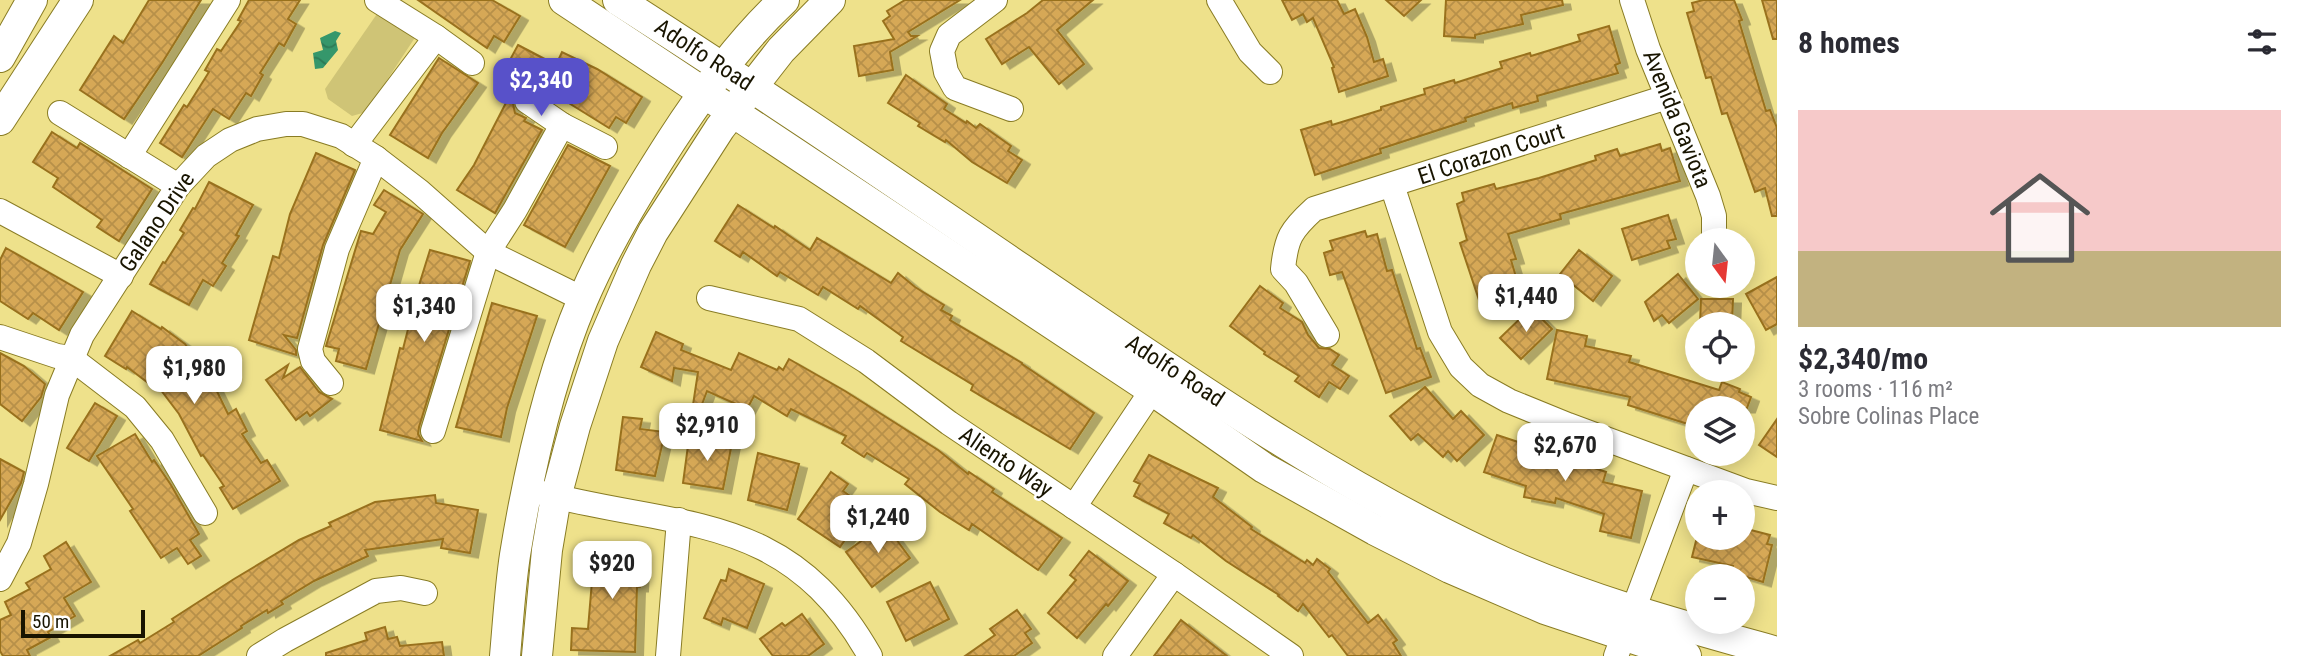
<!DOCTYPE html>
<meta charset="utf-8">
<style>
:root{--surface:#fff;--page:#f7f7f7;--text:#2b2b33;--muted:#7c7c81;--line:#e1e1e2;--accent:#5851c9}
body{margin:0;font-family:"Roboto Condensed",sans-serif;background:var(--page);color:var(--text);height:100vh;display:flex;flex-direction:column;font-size:26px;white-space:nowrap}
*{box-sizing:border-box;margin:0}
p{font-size:23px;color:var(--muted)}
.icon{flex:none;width:38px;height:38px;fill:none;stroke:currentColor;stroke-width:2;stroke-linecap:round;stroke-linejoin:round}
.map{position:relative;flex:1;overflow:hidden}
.side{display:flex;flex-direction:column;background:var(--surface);width:525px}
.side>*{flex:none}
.needle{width:46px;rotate:165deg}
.controls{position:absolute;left:1685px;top:228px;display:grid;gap:14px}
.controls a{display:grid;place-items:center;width:70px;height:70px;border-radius:50%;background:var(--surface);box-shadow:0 4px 18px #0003;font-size:35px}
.scale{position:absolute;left:21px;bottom:18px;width:124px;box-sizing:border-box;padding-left:7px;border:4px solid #181400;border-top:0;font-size:19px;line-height:24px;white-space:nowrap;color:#181400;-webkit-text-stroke:5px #fff;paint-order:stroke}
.price{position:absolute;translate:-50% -60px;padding:0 16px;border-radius:14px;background:#fff;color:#222;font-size:23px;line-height:46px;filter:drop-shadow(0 2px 4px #0008)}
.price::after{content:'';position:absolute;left:50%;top:42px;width:21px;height:16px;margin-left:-10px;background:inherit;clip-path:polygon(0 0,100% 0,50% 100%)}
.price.selected{background:var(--accent);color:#fff}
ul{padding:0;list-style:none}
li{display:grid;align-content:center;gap:14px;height:371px;padding:0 21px}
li+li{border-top:2px solid var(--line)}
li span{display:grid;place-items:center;height:217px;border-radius:0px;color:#555}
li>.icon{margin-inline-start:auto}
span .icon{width:126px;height:126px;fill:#fffc;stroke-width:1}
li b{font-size:30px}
h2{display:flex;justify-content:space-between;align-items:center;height:84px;padding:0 21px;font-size:30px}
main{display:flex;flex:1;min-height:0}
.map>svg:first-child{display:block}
</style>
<main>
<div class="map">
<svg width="1777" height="656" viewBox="0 0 1777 656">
<defs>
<pattern id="water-waves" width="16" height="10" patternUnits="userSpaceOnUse" patternTransform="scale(1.75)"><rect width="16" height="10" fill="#35976b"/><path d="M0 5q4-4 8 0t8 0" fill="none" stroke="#2c7a56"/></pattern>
<pattern id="building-cross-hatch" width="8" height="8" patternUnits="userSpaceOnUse" patternTransform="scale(1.75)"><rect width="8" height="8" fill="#d6a856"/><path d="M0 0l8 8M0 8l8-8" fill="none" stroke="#b79049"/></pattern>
<filter id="shadow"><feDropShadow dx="8" dy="4.5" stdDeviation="0" flood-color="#0004"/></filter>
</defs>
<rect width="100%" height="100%" fill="#eee18b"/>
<polygon fill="#cfc476" points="379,11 416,36 366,112 352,116 328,99 325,89"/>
<polygon fill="url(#water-waves)" points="335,31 341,33 336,41 338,50 323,68 315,69 313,53 323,50 320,38"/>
<g fill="url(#building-cross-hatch)" stroke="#99711f" stroke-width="2" filter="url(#shadow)">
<polygon points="149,0 201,0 162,63 124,119 80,90 114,36 123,43"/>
<polygon points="249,0 300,0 288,19 296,24 284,46 279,43 260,73 263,75 251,96 246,93 229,119 213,109 182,157 160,143 184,105 187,107 209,72 205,70 217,49 221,51 241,21 238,20"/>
<polygon points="418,0 492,0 520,16 504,42 494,36 487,48"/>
<polygon points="905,0 960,0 908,32 911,36 917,36 890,52 893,70 859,76 854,46 894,39 883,21 890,16 887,11"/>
<polygon points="1043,0 1093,0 1057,30 1084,64 1059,84 1029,47 1002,64 986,39 1027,13"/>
<polygon points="1282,0 1337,0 1344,14 1355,9 1367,37 1374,62 1383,59 1388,76 1339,92 1332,68 1334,67 1313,18 1307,22 1303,14 1292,20"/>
<polygon points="1386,0 1421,0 1404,16"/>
<polygon points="1446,0 1562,0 1563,5 1521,15 1523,24 1475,35 1475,38 1444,36"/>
<polygon points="1703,0 1734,0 1742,20 1739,21 1766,111 1770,110 1777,128 1777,216 1772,216 1765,188 1755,192 1727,113 1722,114 1711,77 1706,78 1687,13 1694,11 1692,3"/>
<polygon points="1762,0 1777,0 1777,39 1773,39"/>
<polygon points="1609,26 1620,63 1615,65 1618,73 1537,96 1538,101 1513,108 1512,103 1465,118 1466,121 1380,149 1381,153 1315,175 1301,130 1331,121 1332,125 1381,110 1381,107 1425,94 1424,89 1454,80 1455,83 1502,68 1500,62 1530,53 1531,56 1580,41 1578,35"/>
<polygon points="518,45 556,65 562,52 597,69 642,97 626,123 616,117 609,128 559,97 559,98 531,84 529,87 520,88 512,99 515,113 526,118 524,121 542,130 495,213 457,190 474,165 511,93 506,90 514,76 504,71"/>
<polygon points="439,58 478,83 442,133 428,158 390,135"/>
<polygon points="906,75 947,104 944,109 966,123 967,121 976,128 980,124 1011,146 1008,151 1022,160 1007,183 972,162 946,140 945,142 918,126 920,123 888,103"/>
<polygon points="52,132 77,148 80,143 152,189 119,241 97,227 102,220 53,187 58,178 33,162"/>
<polygon points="1660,144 1662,151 1670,148 1680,181 1560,214 1561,219 1508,234 1516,259 1511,260 1522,297 1482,309 1460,243 1467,240 1457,204 1464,201 1462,193 1494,184 1496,189 1539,178 1596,160 1595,156 1617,149 1620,156"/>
<polygon points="568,145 610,166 565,247 524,225"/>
<polygon points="316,153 355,170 323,245 297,338 284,335 296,350 296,355 249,340 273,256 279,258 290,214"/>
<polygon points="209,182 253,205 236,235 239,236 222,263 226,266 213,286 203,280 189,305 150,284 163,262 165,263 184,233 180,230 193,208 195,209"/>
<polygon points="384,190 423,214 400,250 366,369 336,361 339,349 326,346 361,231 373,234 386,212 374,205"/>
<polygon points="738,205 774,228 775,226 810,250 817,238 891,283 898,273 915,287 944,305 941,310 952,316 950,320 1022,363 1022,364 1094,413 1070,449 971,390 973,385 901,341 903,337 860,306 858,309 823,287 818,295 780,272 777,276 743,252 740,257 715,241"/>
<polygon points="1668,215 1676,239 1667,241 1670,248 1632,260 1622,229"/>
<polygon points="1365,231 1367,237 1377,234 1387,271 1392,270 1417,349 1420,348 1431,377 1386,393 1342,272 1330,275 1324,253 1333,250 1330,241"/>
<polygon points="6,248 83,292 59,330 33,313 28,319 0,301 0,260"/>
<polygon points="430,250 470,261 419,427 418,434 422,441 380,430 400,348 403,349 420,282"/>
<polygon points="1579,250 1612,276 1593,301 1560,274"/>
<polygon points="1678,274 1698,299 1669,323 1662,315 1654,321 1645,302"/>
<polygon points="1777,277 1777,324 1766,330 1746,294"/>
<polygon points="1260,286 1283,303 1280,308 1302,322 1308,335 1319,348 1330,349 1339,355 1332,365 1349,376 1340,389 1329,382 1319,397 1295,381 1299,376 1264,354 1265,352 1230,326"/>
<polygon points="1701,299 1733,299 1732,324 1700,324"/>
<polygon points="492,303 537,316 507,408 501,437 456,427"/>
<polygon points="1531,308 1552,329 1521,359 1500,338"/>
<polygon points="132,311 161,329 162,327 185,344 211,379 228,414 236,409 247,431 242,434 261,463 267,460 280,481 233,509 220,488 224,486 203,455 201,456 179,414 154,381 151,385 127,367 126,369 105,356"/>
<polygon points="1557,330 1587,336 1585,346 1631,356 1629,362 1719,390 1722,382 1740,389 1739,392 1751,397 1747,408 1698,408 1694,426 1628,405 1630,397 1547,379"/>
<polygon points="656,332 683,344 681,350 731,370 739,353 777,370 779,367 783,370 789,359 845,391 938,450 968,474 969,472 994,489 992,492 1062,538 1038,570 972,524 969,530 940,512 905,484 909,479 867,453 864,457 842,443 846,436 791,409 787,416 754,396 747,409 707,391 696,420 691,418 698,372 674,368 672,381 641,367"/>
<polygon points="0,353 24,366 45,384 41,397 22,421 0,404"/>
<polygon points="288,365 283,378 300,367 319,392 332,399 310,416 307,412 296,420 266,380"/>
<polygon points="1425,387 1453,419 1461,411 1484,435 1457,461 1448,451 1443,457 1418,434 1411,440 1390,416"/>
<polygon points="95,403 117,416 89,461 67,448"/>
<polygon points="623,417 642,419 640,429 665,432 655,476 616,470"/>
<polygon points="1777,419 1777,457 1759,445"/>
<polygon points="135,434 152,462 154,460 171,485 199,534 190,540 201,556 188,564 177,548 161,558 130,511 133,509 97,456"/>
<polygon points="1497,435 1527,445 1526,448 1565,456 1565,458 1606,472 1603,482 1642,491 1631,538 1600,531 1604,514 1556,498 1555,503 1524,497 1526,486 1484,472"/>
<polygon points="689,438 732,443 723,489 683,483"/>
<polygon points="758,453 799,464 787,510 748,500"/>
<polygon points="1149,455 1218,488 1213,497 1252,527 1251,529 1305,563 1307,560 1313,565 1317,559 1330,569 1328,572 1368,623 1378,615 1397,640 1393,643 1401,656 1348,656 1332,635 1329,637 1303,604 1298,611 1278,596 1279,595 1226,561 1193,535 1191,538 1164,523 1169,514 1134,496 1140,484 1134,481"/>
<polygon points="0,459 24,472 21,483 0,520"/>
<polygon points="831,472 848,484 843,491 867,508 840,547 798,519"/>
<polygon points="435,495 436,503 478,510 470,553 441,548 443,539 365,550 368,556 314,581 281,601 283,604 268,613 267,610 241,626 242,628 198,656 110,656 138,640 140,643 174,622 172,619 234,579 299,540 331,526 329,523 375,502"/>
<polygon points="885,524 910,558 872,587 846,552"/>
<polygon points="1743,528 1770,535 1767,544 1772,545 1763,582 1743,576 1731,575 1733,566 1692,557 1697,537 1743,537"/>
<polygon points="66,542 91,582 64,598 75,616 48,632 51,637 27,650 30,656 3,656 0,651 0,620 11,615 5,602 30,589 26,583 51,569 44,556"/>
<polygon points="595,545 642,547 640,587 637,587 635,652 571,650 572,628 588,629"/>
<polygon points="1089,551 1128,581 1108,606 1106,604 1077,638 1048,613 1076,580 1070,575"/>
<polygon points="729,569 764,584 747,628 723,618 721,625 704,618 721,580 726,581"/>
<polygon points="930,582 949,619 906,641 887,602"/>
<polygon points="1017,610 1031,629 1025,633 1032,643 1014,656 965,656 995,635 990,629"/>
<polygon points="802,614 824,644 808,656 773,656 760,639 782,623 785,626"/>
<polygon points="1181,620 1227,656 1154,656"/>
<polygon points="385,627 388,639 397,637 400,646 442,642 444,656 326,656 326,653 367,640 365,633"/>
</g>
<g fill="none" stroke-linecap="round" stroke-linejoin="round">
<g stroke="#897c24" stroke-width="26">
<g id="minor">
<polyline points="377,0 436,37 472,63"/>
<polyline points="995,0 949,35 942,51 946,72 955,88 1011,109"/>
<polyline points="1219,0 1250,52 1270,72"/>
<polyline points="1632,0 1648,49 1708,196 1714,216 1714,240"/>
<polyline points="527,101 562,125 605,147"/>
<polyline points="60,113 178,186"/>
<polyline points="354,145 436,37"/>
<polyline points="129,156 228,0"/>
<polyline points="1392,185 1440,332 1461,367 1480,385 1509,401 1568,425 1746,491 1777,498"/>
<polyline points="0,211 121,276"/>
<polyline points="709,298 799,319 866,361 949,423 1174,574 1291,656"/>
<path d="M 1327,335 L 1296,283 L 1283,269 C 1286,238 1291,230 1314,209 L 1667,97"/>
<polyline points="0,337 57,356 71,358 135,407 162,440 205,513"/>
<polyline points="331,383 313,361 310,349 337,249 376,158"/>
<polyline points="433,431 488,252 515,210 562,125"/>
<path d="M 538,492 C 679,530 787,509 870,656"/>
<polyline points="1074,507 1163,374"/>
<polyline points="0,579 19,543 36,484 57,395 82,335 178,186 206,156 230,140 257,129 286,124 303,124 341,136 376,158 419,191 488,252 583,299"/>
<polyline points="259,656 285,640 376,591 401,588 425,593"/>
<polyline points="668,656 679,520"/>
<polyline points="1115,656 1174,574"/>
<polyline points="1616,656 1686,469"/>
</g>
</g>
<g stroke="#897c24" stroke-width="32">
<g id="major">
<polyline points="564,0 1152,390 1264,468 1375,530 1450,568 1545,609 1686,656"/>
<path d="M 618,0 C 773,99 924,203 1076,306 C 1213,399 1352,493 1503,562 C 1591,601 1684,626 1777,652"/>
<polyline points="0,57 32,0"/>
<polyline points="0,120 78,0"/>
<path d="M 505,656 C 508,623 510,588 515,555 C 529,469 549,379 583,299 C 607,243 639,191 671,141 C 704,90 740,41 784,0"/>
<polyline points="537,656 547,550 556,497 575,426 603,341 636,265 653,232 720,128 781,50 830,0"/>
</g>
</g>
<use href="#minor" stroke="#fff" stroke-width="24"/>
<use href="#major" stroke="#fff" stroke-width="30"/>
</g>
<g text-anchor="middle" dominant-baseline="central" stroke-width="5" stroke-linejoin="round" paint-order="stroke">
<g font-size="23" fill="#181400" stroke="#fff">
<text transform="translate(704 55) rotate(33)">Adolfo Road</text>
<text transform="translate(1677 119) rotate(68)">Avenida Gaviota</text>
<text transform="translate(1491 154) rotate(-18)">El Corazon Court</text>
<text transform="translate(157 222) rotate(-56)">Galano Drive</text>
<text transform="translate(1175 371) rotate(33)">Adolfo Road</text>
<text transform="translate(1006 462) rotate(34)">Aliento Way</text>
</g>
</g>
</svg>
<div class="controls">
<a><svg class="needle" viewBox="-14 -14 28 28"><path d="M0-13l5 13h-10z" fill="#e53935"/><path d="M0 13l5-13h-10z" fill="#7c7c81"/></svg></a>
<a><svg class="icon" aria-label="locate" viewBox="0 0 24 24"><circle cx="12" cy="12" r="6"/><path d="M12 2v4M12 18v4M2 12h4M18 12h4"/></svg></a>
<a><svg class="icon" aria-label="layers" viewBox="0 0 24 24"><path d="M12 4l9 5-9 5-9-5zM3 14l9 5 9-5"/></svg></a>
<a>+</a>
<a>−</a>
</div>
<div class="scale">50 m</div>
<b class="price selected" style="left:541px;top:118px">$2,340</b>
<b class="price" style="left:1526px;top:334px">$1,440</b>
<b class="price" style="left:424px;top:344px">$1,340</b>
<b class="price" style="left:194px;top:406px">$1,980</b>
<b class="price" style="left:707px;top:463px">$2,910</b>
<b class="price" style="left:1565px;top:483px">$2,670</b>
<b class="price" style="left:878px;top:555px">$1,240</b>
<b class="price" style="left:612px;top:601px">$920</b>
</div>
<section class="side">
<h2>8 homes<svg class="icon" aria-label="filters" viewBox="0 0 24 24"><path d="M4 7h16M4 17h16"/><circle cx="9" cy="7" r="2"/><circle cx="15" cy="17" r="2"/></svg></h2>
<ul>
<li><span style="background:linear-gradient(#f6c9c9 65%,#c2b280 0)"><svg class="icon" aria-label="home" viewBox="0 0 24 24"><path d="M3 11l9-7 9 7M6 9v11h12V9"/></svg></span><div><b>$2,340/mo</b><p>3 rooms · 116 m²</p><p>Sobre Colinas Place</p></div></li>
</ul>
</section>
</main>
